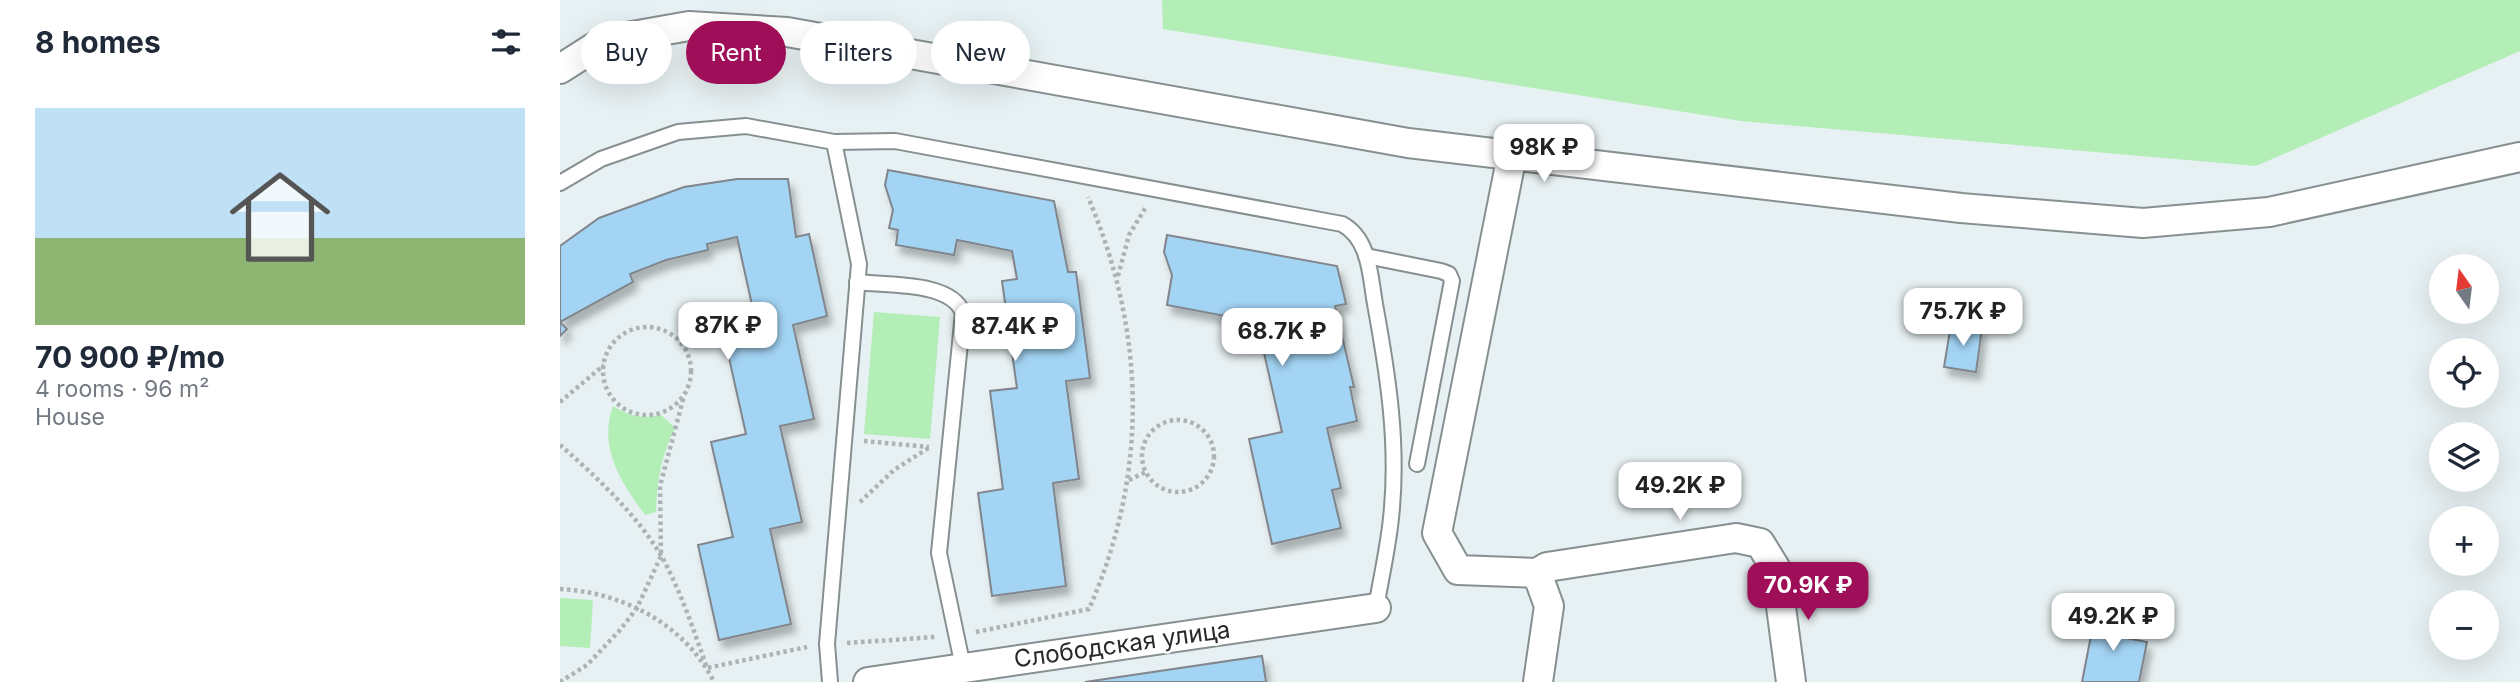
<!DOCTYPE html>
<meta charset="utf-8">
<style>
:root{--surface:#fff;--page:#f6f6f7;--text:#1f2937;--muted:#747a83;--accent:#9e0e59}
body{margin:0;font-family:Inter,sans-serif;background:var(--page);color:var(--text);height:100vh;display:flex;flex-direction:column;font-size:26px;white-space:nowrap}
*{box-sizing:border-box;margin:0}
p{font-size:23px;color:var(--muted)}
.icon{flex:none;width:38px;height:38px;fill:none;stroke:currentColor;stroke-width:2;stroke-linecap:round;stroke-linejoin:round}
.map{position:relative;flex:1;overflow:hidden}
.drawer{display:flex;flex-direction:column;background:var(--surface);width:560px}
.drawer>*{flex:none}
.banner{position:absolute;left:21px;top:21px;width:665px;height:63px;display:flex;gap:14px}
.needle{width:46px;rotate:346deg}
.buttons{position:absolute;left:1869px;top:254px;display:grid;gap:14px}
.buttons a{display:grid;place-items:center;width:70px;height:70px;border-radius:50%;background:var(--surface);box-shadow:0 7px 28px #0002;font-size:35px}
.price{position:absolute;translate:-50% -60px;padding:0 16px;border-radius:14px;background:#fff;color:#222;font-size:23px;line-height:46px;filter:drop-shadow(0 2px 4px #0008)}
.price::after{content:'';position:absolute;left:50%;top:42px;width:21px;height:16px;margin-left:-10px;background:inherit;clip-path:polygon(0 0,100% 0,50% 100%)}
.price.selected{background:var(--accent);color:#fff}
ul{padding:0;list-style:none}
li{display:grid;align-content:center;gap:14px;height:371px;padding:0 35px}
li span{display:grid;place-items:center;height:217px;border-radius:0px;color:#555}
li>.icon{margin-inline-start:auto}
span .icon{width:126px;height:126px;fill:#fffc;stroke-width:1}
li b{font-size:30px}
h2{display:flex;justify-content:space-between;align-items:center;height:84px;padding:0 35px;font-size:30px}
.tag{padding:0 24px;border-radius:32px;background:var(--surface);box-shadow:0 7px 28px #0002;font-size:24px;line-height:63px}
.tag.selected{background:var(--accent);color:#fff}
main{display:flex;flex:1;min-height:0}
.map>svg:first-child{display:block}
</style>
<main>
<section class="drawer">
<h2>8 homes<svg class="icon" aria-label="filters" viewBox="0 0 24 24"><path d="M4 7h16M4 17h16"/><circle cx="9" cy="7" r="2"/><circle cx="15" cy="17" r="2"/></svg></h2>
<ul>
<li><span style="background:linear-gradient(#bfe0f5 60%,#8fb573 0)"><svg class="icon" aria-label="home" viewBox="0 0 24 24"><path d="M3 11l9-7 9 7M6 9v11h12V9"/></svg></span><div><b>70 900 ₽/mo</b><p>4 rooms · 96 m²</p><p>House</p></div></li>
</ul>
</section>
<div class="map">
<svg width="1960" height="682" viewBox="0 0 1960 682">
<defs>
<filter id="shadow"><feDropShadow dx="4.5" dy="8" stdDeviation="3.5" flood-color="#0004"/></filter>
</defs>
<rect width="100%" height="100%" fill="#e7f0f2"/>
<g fill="#b2eeb6">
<polygon points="602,0 1960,0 1960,51 1696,166 1181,121 603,29"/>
<polygon points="314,312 380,317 370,439 304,434"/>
<path d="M 53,406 C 70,416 81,419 101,415 L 115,428 C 101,456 97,481 96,512 L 85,515 C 61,482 38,448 53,406 Z"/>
<polygon points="0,598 33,600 30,648 0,646"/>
</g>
<g fill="#a3d4f4" stroke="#80868b" stroke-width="2" filter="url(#shadow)">
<polygon points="328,170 494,201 508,272 516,272 530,378 506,381 519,479 493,483 506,586 432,596 418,493 443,489 430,391 457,388 442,281 457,279 452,251 397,240 394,255 336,245 338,230 329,228 333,210 325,185"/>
<polygon points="177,179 228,179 236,237 249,234 267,316 233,325 254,419 220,426 242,522 210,529 231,624 159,640 138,545 173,537 151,442 186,434 165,340 198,332 177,237 147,244 148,250 106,260 70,274 73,282 0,322 7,329 0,336 0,246 39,218 124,187"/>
<polygon points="607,235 777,266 786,304 775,306 794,387 790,387 797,421 767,428 781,488 772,490 781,528 712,544 689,439 722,432 697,322 607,305 612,275 604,252"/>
<polygon points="1391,324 1422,328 1416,372 1384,367"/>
<polygon points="1535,615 1569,621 1566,638 1587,642 1579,682 1522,682"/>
<polygon points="702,656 706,682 525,682"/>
</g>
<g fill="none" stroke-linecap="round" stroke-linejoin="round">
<g stroke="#879091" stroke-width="18">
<g id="service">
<path d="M 0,183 L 41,159 L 118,132 L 186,126 L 274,142 L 335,141 L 782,224 C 810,239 810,276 815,304 C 828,375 839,445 831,518 C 828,548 821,578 816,608"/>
<polyline points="806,256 881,271 889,274 892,281 857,464"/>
<path d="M 297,282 C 328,286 391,281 403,313 L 379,553 L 403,667"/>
<polyline points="270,682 267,644 299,264 274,142"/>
</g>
</g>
<g stroke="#879091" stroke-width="32">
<g id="minor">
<polyline points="0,69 44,41 129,26 227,32 848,143 1401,208 1583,223 1709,212 1960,157"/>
<polyline points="952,155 877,533 898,570 977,573 989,606 978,682"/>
<polyline points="977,573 987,567 1176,538 1200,543 1216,569 1231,682"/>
<polyline points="308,682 816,608"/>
</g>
</g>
<g stroke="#acb3b5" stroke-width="4.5" stroke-dasharray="3.5 3.5" stroke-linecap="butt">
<polyline points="558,276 569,235 586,207"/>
<circle cx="87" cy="371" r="44"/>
<polyline points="0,402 44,365"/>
<circle cx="618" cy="456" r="36"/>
<polyline points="304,441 369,447"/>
<path d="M 0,445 C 37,477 77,515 102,557 C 121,592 134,631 147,668 L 247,647"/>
<polyline points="569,480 586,472"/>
<polyline points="300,502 334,470 370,447"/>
<path d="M 0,589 C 62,592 125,624 154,682"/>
<path d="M 416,632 L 529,609 C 589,473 586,333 528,197"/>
<polyline points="287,643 376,637"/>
<polyline points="0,682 27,665 60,630 77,608 101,556 100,486 124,396"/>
</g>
<use href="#service" stroke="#fff" stroke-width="14"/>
<use href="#minor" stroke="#fff" stroke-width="28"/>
</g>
<g text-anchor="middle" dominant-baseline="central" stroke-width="5" stroke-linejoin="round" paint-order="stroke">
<g font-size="24" fill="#272a2b" stroke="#fff">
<text transform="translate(562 644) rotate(-8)">Слободская улица</text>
</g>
</g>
</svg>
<div class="buttons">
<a><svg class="needle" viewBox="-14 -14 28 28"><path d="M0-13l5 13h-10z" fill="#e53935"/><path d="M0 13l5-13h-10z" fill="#747a83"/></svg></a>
<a><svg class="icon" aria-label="locate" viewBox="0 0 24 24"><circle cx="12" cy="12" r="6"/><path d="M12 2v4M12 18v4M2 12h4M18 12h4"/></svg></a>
<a><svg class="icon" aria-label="layers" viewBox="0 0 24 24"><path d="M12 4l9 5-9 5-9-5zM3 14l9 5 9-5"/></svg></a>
<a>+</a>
<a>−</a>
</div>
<b class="price" style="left:984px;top:184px">98K ₽</b>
<b class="price" style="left:1403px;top:348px">75.7K ₽</b>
<b class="price" style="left:168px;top:362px">87K ₽</b>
<b class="price" style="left:455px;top:363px">87.4K ₽</b>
<b class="price" style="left:722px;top:368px">68.7K ₽</b>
<b class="price" style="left:1120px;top:522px">49.2K ₽</b>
<b class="price selected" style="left:1248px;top:622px">70.9K ₽</b>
<b class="price" style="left:1553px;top:653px">49.2K ₽</b>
<div class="banner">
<a class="tag">Buy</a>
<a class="tag selected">Rent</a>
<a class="tag">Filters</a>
<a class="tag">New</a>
</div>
</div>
</main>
